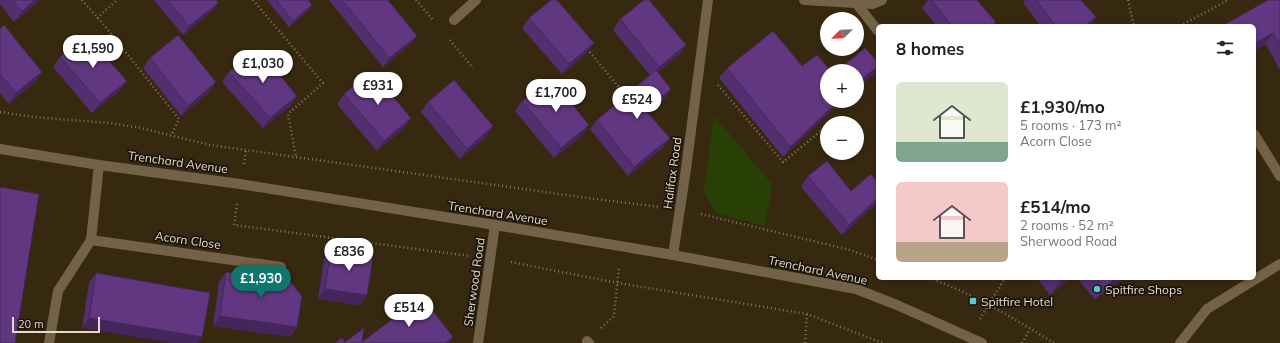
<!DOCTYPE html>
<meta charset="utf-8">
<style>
:root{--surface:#fff;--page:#f6f6f6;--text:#202124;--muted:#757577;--accent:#0f766e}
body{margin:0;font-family:Mulish,sans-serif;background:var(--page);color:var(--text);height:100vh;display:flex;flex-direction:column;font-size:15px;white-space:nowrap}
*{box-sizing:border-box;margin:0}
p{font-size:13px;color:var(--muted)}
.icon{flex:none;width:22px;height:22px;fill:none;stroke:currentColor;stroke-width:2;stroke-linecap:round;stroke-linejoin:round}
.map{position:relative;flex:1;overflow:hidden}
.side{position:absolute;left:876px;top:24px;width:380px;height:256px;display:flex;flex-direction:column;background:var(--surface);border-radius:6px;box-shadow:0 2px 6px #0003}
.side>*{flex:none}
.needle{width:26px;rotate:247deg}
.tools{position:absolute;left:820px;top:12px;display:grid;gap:8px}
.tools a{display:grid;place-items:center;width:44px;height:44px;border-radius:50%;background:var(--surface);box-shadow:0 2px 6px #0003;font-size:20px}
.scale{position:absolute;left:12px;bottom:10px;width:88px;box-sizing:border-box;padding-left:4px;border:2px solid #e4dbcc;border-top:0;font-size:11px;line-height:14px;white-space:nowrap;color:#e4dbcc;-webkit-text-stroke:3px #191308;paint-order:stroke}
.price{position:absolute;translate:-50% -34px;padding:0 9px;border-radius:14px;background:#fff;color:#222;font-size:13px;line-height:26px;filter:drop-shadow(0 1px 2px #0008)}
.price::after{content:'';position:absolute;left:50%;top:24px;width:12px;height:9px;margin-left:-6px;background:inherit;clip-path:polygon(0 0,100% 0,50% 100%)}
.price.active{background:var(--accent);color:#fff}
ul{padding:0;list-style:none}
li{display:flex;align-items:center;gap:12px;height:100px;padding:0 20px}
li span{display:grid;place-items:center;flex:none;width:112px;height:80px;border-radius:6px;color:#555}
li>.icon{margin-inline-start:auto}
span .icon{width:48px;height:48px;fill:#fffc;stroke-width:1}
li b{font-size:17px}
h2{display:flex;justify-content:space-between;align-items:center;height:48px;padding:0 20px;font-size:17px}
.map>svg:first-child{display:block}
</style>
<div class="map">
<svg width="1280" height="343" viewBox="0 0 1280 343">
<rect width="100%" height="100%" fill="#37290f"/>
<polygon fill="#284006" points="714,116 772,184 765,226 716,213 704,192"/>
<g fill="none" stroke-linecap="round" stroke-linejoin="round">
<g stroke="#827661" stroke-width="2.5" stroke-dasharray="1 3" stroke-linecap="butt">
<polyline points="82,0 104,25 179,119 171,136"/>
<polyline points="253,0 323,83 288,114 296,157"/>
<polyline points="416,0 433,20"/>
<polyline points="1128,0 1134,26"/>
<polyline points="97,18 117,0"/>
<polyline points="1180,26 1228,0"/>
<polyline points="450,40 473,68"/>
<polyline points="587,49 628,98"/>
<polyline points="718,85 783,162 827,126"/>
<polyline points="0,112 33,117 110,123 141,128 210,145 588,198 660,207"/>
<polyline points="830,123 839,116"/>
<polyline points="244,164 246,150"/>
<polyline points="237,204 234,225 470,256"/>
<polyline points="701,214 850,250 878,260"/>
<polyline points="511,262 618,283 807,314 883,343"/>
<path d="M 929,278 C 974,294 1013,318 1054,343"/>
<polyline points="980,319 1005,278"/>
<polyline points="601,328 614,316 619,267"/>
<polyline points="805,343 807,314"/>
<polyline points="1022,343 1030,329"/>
</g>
<g stroke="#726247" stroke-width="10">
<polyline points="856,3 878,31"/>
<polyline points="454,20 476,0"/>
<polyline points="587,341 589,343"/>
</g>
<g stroke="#726247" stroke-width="10">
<polyline points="804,0 872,4 882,0"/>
<polyline points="1254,134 1280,176"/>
<polyline points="99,165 91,240 281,267"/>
<polyline points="673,255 686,169 708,0"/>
<polyline points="49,343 58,291 91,240"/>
<polyline points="478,343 495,225"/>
<polyline points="1180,343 1207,309 1280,264"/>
</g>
<polyline stroke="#726247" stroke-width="10" points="0,149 99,165 240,184 495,225 673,255 856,289 897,305 982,343"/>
</g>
<g fill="#542f6f">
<polygon points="0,0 40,0 14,22 0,4"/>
<polygon points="154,0 216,0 218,3 212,11 183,35"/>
<polygon points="267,0 308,0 312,5 308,11 289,27"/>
<polygon points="329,0 388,0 417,36 410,44 383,67"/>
<polygon points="928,0 977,0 994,26 937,26 922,8"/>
<polygon points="1025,0 1081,0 1096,17 1090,26 1041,26 1023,3"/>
<polygon points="1280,0 1280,70 1266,44 1254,51 1254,26"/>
<polygon points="529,18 587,53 562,74 522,28"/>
<polygon points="620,19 686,45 679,55 657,72 671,89 665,98 647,112 664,147 628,176 590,129 597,120 650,75 613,30"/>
<polygon points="0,29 42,72 35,82 9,104 0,93"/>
<polygon points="60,57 127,81 119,91 92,113 53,67"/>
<polygon points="150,58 216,82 209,92 181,116 143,68"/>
<polygon points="727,68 827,101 841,101 783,157 719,78"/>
<polygon points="229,72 297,96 290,106 263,128 222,82"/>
<polygon points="344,94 411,118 404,128 377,151 337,104"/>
<polygon points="522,101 582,135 554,158 515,111"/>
<polygon points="428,102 486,137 460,159 421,112"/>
<polygon points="808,176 851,191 878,202 842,235 801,187"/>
<polygon points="331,249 367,295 360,305 318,299 324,259"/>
<polygon points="226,272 244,275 245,273 297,327 290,337 213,326 219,282"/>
<polygon points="96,273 210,293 82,328 89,283"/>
<polygon points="1037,278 1071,278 1050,295"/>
<polygon points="1077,278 1123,278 1095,300"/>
</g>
<g fill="#45265a">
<polygon points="35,0 40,0 14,22 22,11"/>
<polygon points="218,3 212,11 183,35 189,26"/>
<polygon points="312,5 308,11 289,27 293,21"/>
<polygon points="1096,17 1090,26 1085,26"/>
<polygon points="1273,33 1266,44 1254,51 1254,44"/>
<polygon points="417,36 410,44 383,67 389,58"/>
<polygon points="594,43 587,53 562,74 569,64"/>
<polygon points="686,45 679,55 652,77 659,67"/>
<polygon points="878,66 878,68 873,75 857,88 857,83"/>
<polygon points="42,72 35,82 9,104 16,93"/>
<polygon points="127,81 119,91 92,113 100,103"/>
<polygon points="216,82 209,92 181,116 188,106"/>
<polygon points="671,89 665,98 639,119 645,110"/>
<polygon points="297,96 290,106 263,128 270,118"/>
<polygon points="838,101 841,101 783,157 790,147"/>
<polygon points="411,118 404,128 377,151 384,141"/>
<polygon points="589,125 582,135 554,158 561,148"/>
<polygon points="493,126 486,137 460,159 467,149"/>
<polygon points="670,138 664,147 628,176 634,167"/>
<polygon points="878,198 878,202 842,235 849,225"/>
<polygon points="1064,278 1071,278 1050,295 1059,282"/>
<polygon points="1116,278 1123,278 1095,300 1104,288"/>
<polygon points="325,289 367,295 360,305 318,299"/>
<polygon points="220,316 297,327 290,337 213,326"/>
<polygon points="89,318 202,337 198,343 171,343 82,328"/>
<polygon points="453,337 449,343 445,343"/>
</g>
<g fill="#623781" stroke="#45265a">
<polygon points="12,0 35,0 22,11"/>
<polygon points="167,0 216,0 218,3 189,26"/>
<polygon points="276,0 308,0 312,5 293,21"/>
<polygon points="342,0 388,0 417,36 389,58"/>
<polygon points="551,0 557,0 594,43 569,64 529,18"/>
<polygon points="644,0 649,0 686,45 659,67 620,19"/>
<polygon points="931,0 977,0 996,22 992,26 952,26"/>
<polygon points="1036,0 1081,0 1096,17 1085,26 1056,26"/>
<polygon points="1268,0 1280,0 1280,45 1273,33 1254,44 1254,26 1222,26"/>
<polygon points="4,25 42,72 16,93 0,74 0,29"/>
<polygon points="773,31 802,66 817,55 831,71 827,71 827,101 838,101 790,147 727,68"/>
<polygon points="86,35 127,81 100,103 60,57"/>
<polygon points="178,35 216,82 188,106 150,58"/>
<polygon points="865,48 878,62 878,66 857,83 857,71 837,71"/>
<polygon points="258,49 297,96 270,118 229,72"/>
<polygon points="656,70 671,89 645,110 670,138 634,167 597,120"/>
<polygon points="371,71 411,118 384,141 344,94"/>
<polygon points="551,78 589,125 561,148 522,101"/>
<polygon points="454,80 493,126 467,149 428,102"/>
<polygon points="827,161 851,191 871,174 878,183 878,198 849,225 808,176"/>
<polygon points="0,187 39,194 15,343 0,343"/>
<polygon points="331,249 373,256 367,295 325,289"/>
<polygon points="226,272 245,275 245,273 288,279 302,296 297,327 220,316"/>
<polygon points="96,273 210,293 202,337 89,318"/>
<polygon points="1056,278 1064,278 1059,282"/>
<polygon points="1096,278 1116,278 1104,288"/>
<polygon points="422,297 453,337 445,343 335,343 342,338 345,342 364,328 362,342"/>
</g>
<g fill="#52ccd0" stroke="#191308" stroke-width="1.5">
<circle cx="1097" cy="289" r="4"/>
<rect x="969" y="297" width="8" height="8" rx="2"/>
</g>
<g text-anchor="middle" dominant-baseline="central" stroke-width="3.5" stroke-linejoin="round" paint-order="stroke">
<g font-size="12" fill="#e4dbcc" stroke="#191308">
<text transform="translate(178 162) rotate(8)">Trenchard Avenue</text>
<text transform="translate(672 173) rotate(-82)">Halifax Road</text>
<text transform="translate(498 213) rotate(9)">Trenchard Avenue</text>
<text transform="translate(188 240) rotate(8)">Acorn Close</text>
<text transform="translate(818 270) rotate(12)">Trenchard Avenue</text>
<text transform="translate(474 282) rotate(-82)">Sherwood Road</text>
</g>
<g font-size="12" fill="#e4dbcc" stroke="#191308" text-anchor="start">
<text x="1105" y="289">Spitfire Shops</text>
<text x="981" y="301">Spitfire Hotel</text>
</g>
</g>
</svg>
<div class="tools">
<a><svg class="needle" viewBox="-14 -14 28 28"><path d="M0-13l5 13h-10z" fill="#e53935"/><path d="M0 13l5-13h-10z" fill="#757577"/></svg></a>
<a>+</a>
<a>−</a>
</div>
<div class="scale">20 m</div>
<b class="price" style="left:93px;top:69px">£1,590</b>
<b class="price" style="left:263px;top:84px">£1,030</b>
<b class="price" style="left:378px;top:106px">£931</b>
<b class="price" style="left:556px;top:113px">£1,700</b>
<b class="price" style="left:637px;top:120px">£524</b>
<b class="price" style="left:349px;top:272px">£836</b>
<b class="price active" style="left:261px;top:299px">£1,930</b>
<b class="price" style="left:409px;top:328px">£514</b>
<section class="side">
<h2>8 homes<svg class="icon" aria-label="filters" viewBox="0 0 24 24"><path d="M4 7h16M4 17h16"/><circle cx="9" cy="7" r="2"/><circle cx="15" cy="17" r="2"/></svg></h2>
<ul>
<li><span style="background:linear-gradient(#dfe7d0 75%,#7fa58c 0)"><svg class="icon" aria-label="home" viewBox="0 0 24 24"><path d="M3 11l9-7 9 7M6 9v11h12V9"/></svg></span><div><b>£1,930/mo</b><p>5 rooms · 173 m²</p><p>Acorn Close</p></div></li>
<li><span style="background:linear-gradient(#f6c9c9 75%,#b9a48a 0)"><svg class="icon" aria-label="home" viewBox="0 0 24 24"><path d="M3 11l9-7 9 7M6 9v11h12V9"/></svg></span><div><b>£514/mo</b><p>2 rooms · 52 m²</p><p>Sherwood Road</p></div></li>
</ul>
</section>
</div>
